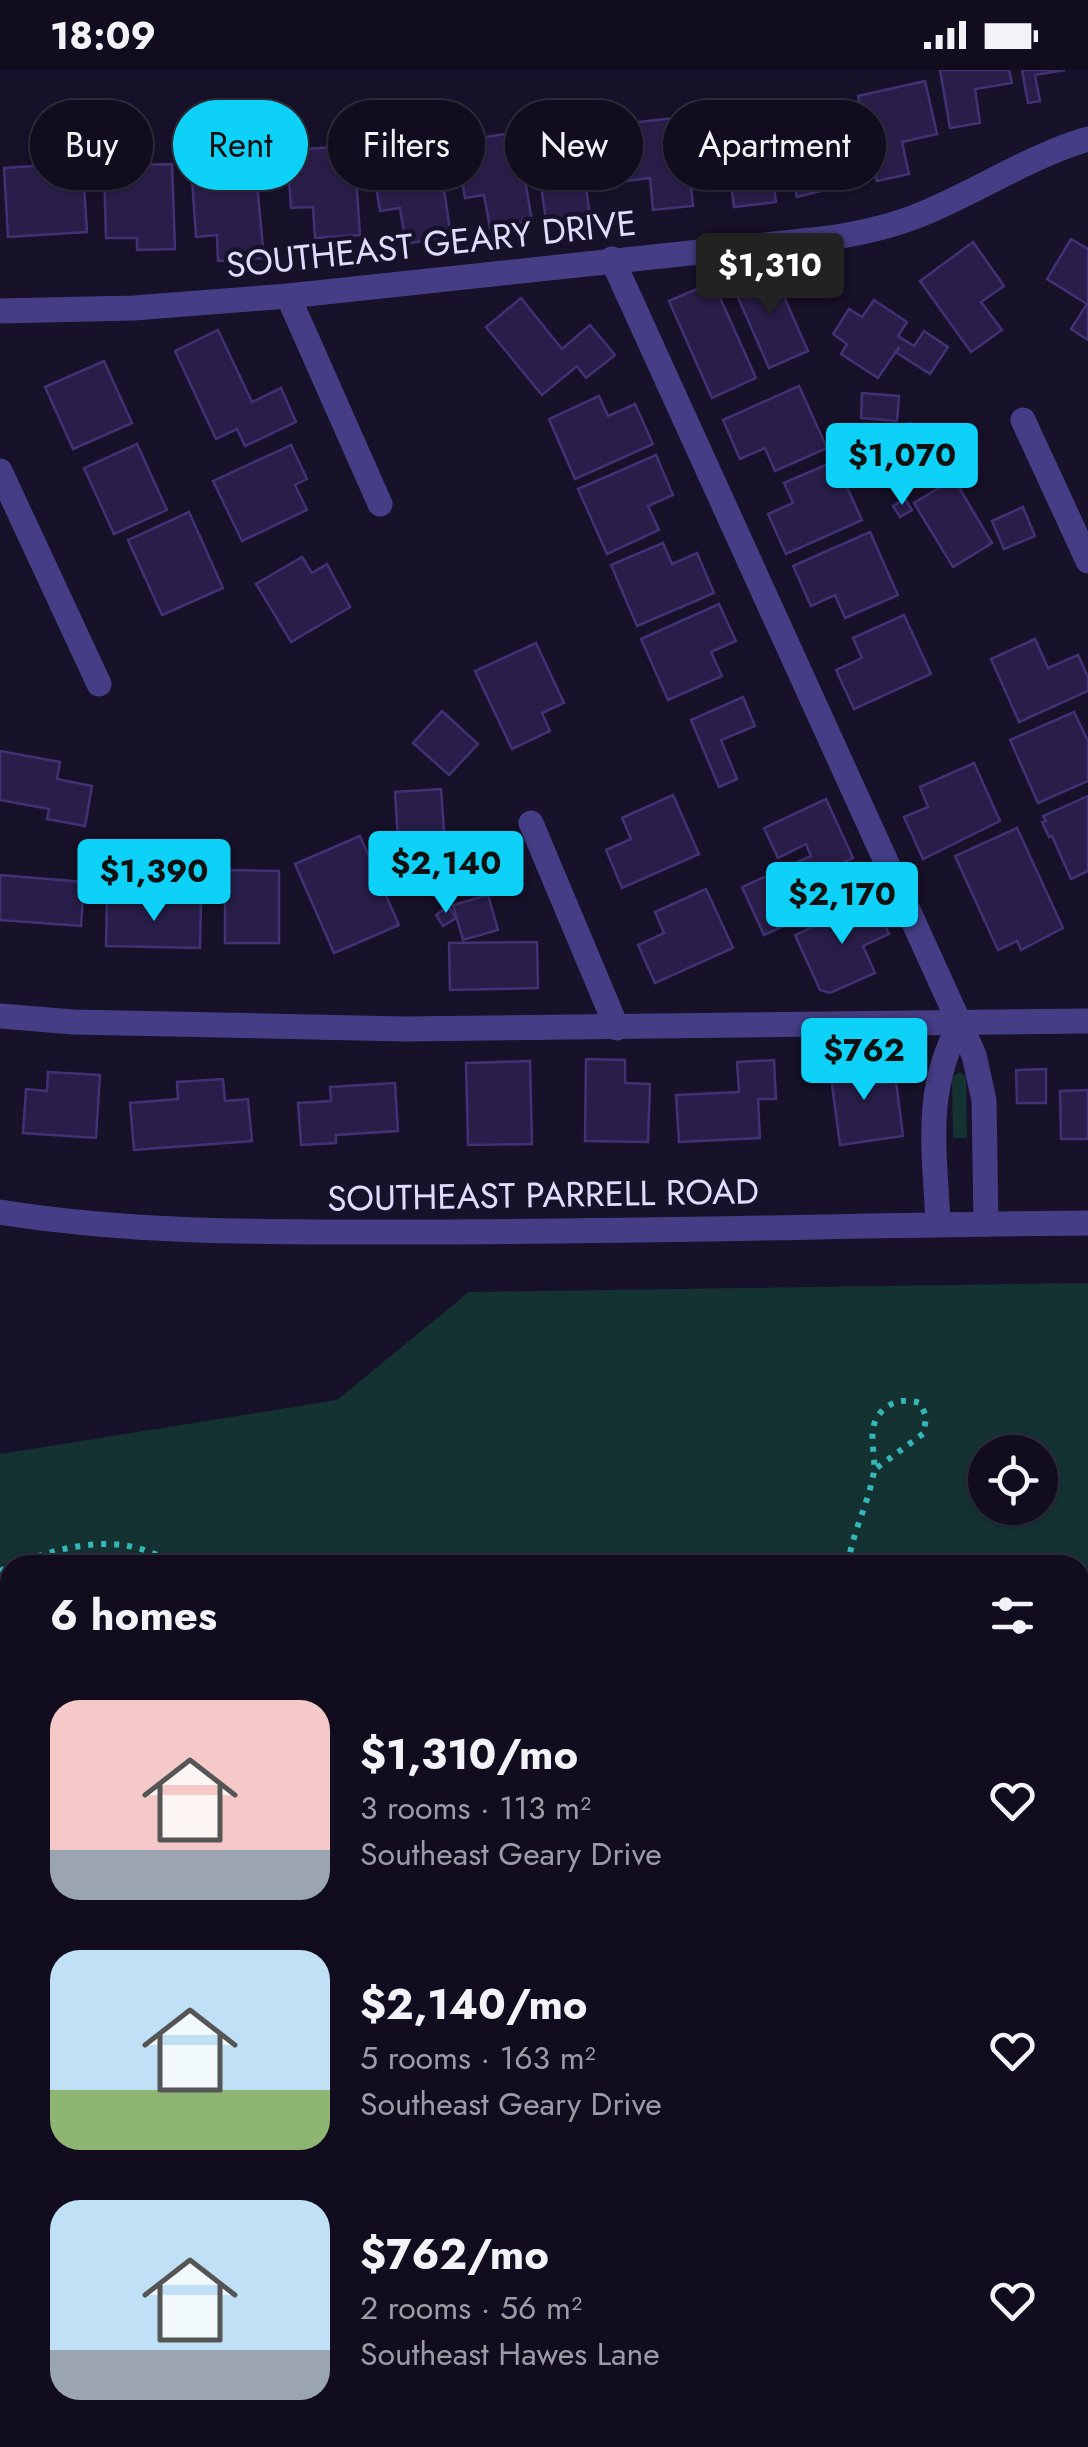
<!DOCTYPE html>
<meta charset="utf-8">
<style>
:root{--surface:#110d1f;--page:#1a1628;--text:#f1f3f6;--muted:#9c9ca4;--line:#302d3d;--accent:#0ed1f7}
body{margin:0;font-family:Jost,sans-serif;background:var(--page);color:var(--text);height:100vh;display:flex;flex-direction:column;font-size:38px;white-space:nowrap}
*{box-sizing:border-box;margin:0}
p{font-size:32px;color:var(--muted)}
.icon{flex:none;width:55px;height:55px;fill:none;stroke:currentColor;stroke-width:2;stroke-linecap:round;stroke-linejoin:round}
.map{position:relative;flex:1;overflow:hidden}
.panel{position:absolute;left:0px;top:1485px;width:1090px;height:892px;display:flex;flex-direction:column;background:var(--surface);border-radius:30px 30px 0 0;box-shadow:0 2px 8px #0004,0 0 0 2px var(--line)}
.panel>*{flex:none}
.banner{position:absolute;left:30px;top:30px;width:1030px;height:90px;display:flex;gap:20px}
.controls{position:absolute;left:968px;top:1365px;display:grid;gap:20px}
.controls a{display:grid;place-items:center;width:90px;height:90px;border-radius:50%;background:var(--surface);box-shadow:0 2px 8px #0004,0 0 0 2px var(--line);font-size:50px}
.price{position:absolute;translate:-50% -85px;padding:0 22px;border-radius:10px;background:var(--accent);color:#111;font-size:32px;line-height:65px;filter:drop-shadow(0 2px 5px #0008)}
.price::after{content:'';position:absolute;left:50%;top:60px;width:30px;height:22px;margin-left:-15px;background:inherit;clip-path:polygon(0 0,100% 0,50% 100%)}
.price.active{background:#222;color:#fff}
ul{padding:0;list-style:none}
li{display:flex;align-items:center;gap:30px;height:250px;padding:0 50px}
li span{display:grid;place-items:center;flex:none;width:280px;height:200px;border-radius:30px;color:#555}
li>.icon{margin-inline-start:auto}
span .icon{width:120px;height:120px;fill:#fffc;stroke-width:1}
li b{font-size:42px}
h2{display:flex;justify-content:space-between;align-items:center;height:120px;padding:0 50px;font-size:42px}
.chip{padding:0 35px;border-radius:45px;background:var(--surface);box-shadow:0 2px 8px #0004,0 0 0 2px var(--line);font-size:35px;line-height:90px}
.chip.active{background:var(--accent);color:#111}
.status{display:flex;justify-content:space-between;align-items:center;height:70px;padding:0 50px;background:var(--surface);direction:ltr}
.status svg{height:28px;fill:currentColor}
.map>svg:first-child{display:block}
</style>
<div class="status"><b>18:09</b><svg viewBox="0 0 49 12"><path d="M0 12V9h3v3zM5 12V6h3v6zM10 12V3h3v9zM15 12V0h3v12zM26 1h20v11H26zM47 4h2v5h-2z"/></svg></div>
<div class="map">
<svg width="1088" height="2377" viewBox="0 0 1088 2377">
<rect width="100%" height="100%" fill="#171129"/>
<g fill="#153233" fill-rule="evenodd">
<polygon points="960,1002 966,1007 967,1068 953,1068 952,1007"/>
<path d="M 1088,1213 L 1088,2377 L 0,2377 L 0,1384 L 337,1330 L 469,1222 ZM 985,1382 L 1040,1382 L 1040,1438 L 985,1438 ZM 10,1495 L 1080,1495 L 1080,2368 L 10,2368 Z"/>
</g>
<g fill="#291e49" stroke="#423174" stroke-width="2.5">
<polygon points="940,0 1009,0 1012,13 975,19 980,53 950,58"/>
<polygon points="1022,0 1065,0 1035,5 1040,31 1028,33"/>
<polygon points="925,11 937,64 902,72 909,104 877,111 858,26"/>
<polygon points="844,31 857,80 821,89 829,119 797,127 777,47"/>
<polygon points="764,42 776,132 734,137 730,106 705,109 698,50"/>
<polygon points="684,47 693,136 653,140 650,108 626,111 620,54"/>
<polygon points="600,52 608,114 586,117 590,146 546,152 534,61"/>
<polygon points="517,62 532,151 490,158 484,125 465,128 455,72"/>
<polygon points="437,74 451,166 406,174 400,138 380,141 371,84"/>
<polygon points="354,76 360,165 315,168 313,137 291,138 287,80"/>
<polygon points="64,94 66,117 84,115 87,162 8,167 4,98"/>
<polygon points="172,94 175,179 137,180 137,168 106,168 104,96"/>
<polygon points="256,103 264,188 218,191 217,165 196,167 192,109"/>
<polygon points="1071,169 1088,179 1088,270 1071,259 1087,234 1047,209"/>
<polygon points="973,172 1004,216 981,232 1002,260 971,282 920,211"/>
<polygon points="771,197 808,281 769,298 732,214"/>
<polygon points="713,212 756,308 712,328 669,231"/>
<polygon points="521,228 562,279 590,255 615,285 586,308 577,296 542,325 486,257"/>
<polygon points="874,230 907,252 898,266 914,276 924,261 948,277 930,304 897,283 899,277 878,308 841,284 847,274 833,264 849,239 862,247"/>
<polygon points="218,260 252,332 281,318 296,352 245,376 237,359 216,369 175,281"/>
<polygon points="104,291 132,353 73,379 45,317"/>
<polygon points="799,316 827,378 775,401 765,378 740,389 723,350"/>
<polygon points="862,323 899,326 897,351 861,348"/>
<polygon points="599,326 608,346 635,334 653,374 575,409 549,349"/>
<polygon points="910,353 933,403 899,419 876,369"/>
<polygon points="137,374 167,440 114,464 84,398"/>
<polygon points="291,375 307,409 295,415 307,440 242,471 213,411"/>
<polygon points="656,385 673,425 648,436 659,460 607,484 578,419"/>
<polygon points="835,391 862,450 786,484 768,444 793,433 784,413"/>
<polygon points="954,409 992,473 953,497 914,433"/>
<polygon points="905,429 912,440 900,447 893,436"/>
<polygon points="1023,437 1035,466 1004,479 992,451"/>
<polygon points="189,442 223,518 162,545 128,470"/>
<polygon points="870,462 898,525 845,548 835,525 811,536 793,496"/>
<polygon points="663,473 672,494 697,483 714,523 637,556 611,495"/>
<polygon points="302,487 312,503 327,494 350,537 291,572 256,514"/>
<polygon points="719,534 736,571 711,582 722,606 668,630 641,569"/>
<polygon points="904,545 931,604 854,639 836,600 862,588 853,568"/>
<polygon points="1035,569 1048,598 1078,585 1088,607 1088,621 1019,652 991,589"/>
<polygon points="536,573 564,633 542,643 550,661 512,679 475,601"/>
<polygon points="743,627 755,656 721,670 737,709 719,717 691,650"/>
<polygon points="442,641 478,674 449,705 413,673"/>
<polygon points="1074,642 1088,671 1088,711 1038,733 1010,670"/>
<polygon points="0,681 60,692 57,709 92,716 85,756 47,749 49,739 0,730"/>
<polygon points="974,693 1000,751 923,789 904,747 928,737 920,717"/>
<polygon points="441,719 448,815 401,818 395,722"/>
<polygon points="673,725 699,784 622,818 606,780 631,769 622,748"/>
<polygon points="1088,726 1088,801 1071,809 1052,766 1049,767 1042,752 1046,751 1043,746"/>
<polygon points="826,729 853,788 834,797 847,827 764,865 742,817 811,786 806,774 778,788 764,758"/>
<polygon points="1017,758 1063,858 1021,880 1017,871 998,880 955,786"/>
<polygon points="360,766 399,855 334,883 295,794"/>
<polygon points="225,800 279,801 279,873 225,873"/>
<polygon points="0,805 84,812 81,856 0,850"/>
<polygon points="706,819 733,878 655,913 638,875 664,863 655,842"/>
<polygon points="488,825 498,860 463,870 453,835"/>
<polygon points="107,829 201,831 200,878 106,876"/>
<polygon points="873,829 889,864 863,876 875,903 830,923 820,920 795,865"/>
<polygon points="448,836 456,848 443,856 436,845"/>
<polygon points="537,872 538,918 450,920 449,873"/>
<polygon points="872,986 876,1014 896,1011 903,1066 840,1075 829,992"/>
<polygon points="586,989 625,990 625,1013 650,1014 648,1072 585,1071"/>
<polygon points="774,990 776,1029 758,1029 760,1068 679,1072 676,1025 739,1022 737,992"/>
<polygon points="530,991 532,1074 468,1075 466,993"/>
<polygon points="1046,999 1046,1033 1017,1033 1016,1000"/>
<polygon points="48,1002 100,1005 96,1068 23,1063 26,1019 47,1021"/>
<polygon points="223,1009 225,1031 248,1029 252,1071 134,1080 130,1033 178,1029 177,1012"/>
<polygon points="395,1013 398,1061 336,1065 336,1073 301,1075 298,1033 331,1031 330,1017"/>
<polygon points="1088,1020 1088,1069 1061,1069 1060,1021"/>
</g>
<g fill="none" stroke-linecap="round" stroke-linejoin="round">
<g stroke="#35b7b8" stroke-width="6" stroke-dasharray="5 8" stroke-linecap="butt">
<path d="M 13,1495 C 65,1475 125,1460 174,1495"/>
<path d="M 848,1495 C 852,1462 869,1433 874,1401 C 876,1384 867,1362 878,1346 C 888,1331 904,1328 920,1333 L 926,1346 L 924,1363 L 874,1400"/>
<polyline points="0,1501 10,1496"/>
<polyline points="1080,1751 1088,1754"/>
<polyline points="0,1903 10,1896"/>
<polyline points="698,2377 702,2368"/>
</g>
<g stroke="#453e86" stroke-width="25">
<polyline points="612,189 974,985 984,1030 986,1154"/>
<polyline points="288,226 380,434"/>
<path d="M 0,241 L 134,238 L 288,226 L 830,168 C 862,163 893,156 922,144 C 978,121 1030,86 1088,69"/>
<polyline points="1023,350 1088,491"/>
<polyline points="0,401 99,614"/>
<polyline points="531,753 617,958"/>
<polyline points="0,946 73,952 404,959 1088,951"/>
<path d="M 0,1142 C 138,1164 275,1162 415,1162 C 639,1162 864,1155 1088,1153"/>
<path d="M 938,1154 C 935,1080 923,1022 960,954"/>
</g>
</g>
<g text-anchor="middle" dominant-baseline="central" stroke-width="9" stroke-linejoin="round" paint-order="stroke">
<g font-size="35" fill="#e1dbfe" stroke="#171129">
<text transform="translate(431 174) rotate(-6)">SOUTHEAST GEARY DRIVE</text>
<text transform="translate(543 1125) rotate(-1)">SOUTHEAST PARRELL ROAD</text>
</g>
</g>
</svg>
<div class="controls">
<a><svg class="icon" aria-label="locate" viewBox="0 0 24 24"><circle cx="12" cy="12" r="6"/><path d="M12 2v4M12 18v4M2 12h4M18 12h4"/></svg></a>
</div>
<b class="price active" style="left:770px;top:248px">$1,310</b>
<b class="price" style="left:902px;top:438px">$1,070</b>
<b class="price" style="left:446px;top:846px">$2,140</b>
<b class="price" style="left:154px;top:854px">$1,390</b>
<b class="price" style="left:842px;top:877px">$2,170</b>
<b class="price" style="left:864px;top:1033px">$762</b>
<div class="banner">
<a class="chip">Buy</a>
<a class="chip active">Rent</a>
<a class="chip">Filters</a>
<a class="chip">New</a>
<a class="chip">Apartment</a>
</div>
<section class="panel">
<h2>6 homes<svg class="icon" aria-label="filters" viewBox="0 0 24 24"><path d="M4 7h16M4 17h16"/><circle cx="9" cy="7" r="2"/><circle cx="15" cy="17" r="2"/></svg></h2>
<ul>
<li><span style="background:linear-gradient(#f6c9c9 75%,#9aa5b1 0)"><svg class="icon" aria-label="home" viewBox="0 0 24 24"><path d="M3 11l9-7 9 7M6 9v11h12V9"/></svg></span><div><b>$1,310/mo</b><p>3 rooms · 113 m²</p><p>Southeast Geary Drive</p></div><svg class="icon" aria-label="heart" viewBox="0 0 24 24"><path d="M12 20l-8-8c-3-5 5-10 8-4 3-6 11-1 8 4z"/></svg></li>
<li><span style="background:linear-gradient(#bfe0f5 70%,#8fb573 0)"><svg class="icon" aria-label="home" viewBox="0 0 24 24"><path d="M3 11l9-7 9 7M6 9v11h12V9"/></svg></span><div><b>$2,140/mo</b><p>5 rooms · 163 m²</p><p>Southeast Geary Drive</p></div><svg class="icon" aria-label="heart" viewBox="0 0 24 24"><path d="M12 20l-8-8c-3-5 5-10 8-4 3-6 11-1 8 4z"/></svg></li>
<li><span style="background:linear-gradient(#bfe0f5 75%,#9aa5b1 0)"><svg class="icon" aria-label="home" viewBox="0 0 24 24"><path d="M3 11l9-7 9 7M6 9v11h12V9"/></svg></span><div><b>$762/mo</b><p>2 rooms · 56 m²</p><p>Southeast Hawes Lane</p></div><svg class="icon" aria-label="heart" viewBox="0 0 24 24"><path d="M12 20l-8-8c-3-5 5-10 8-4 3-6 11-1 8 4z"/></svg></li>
</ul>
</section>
</div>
